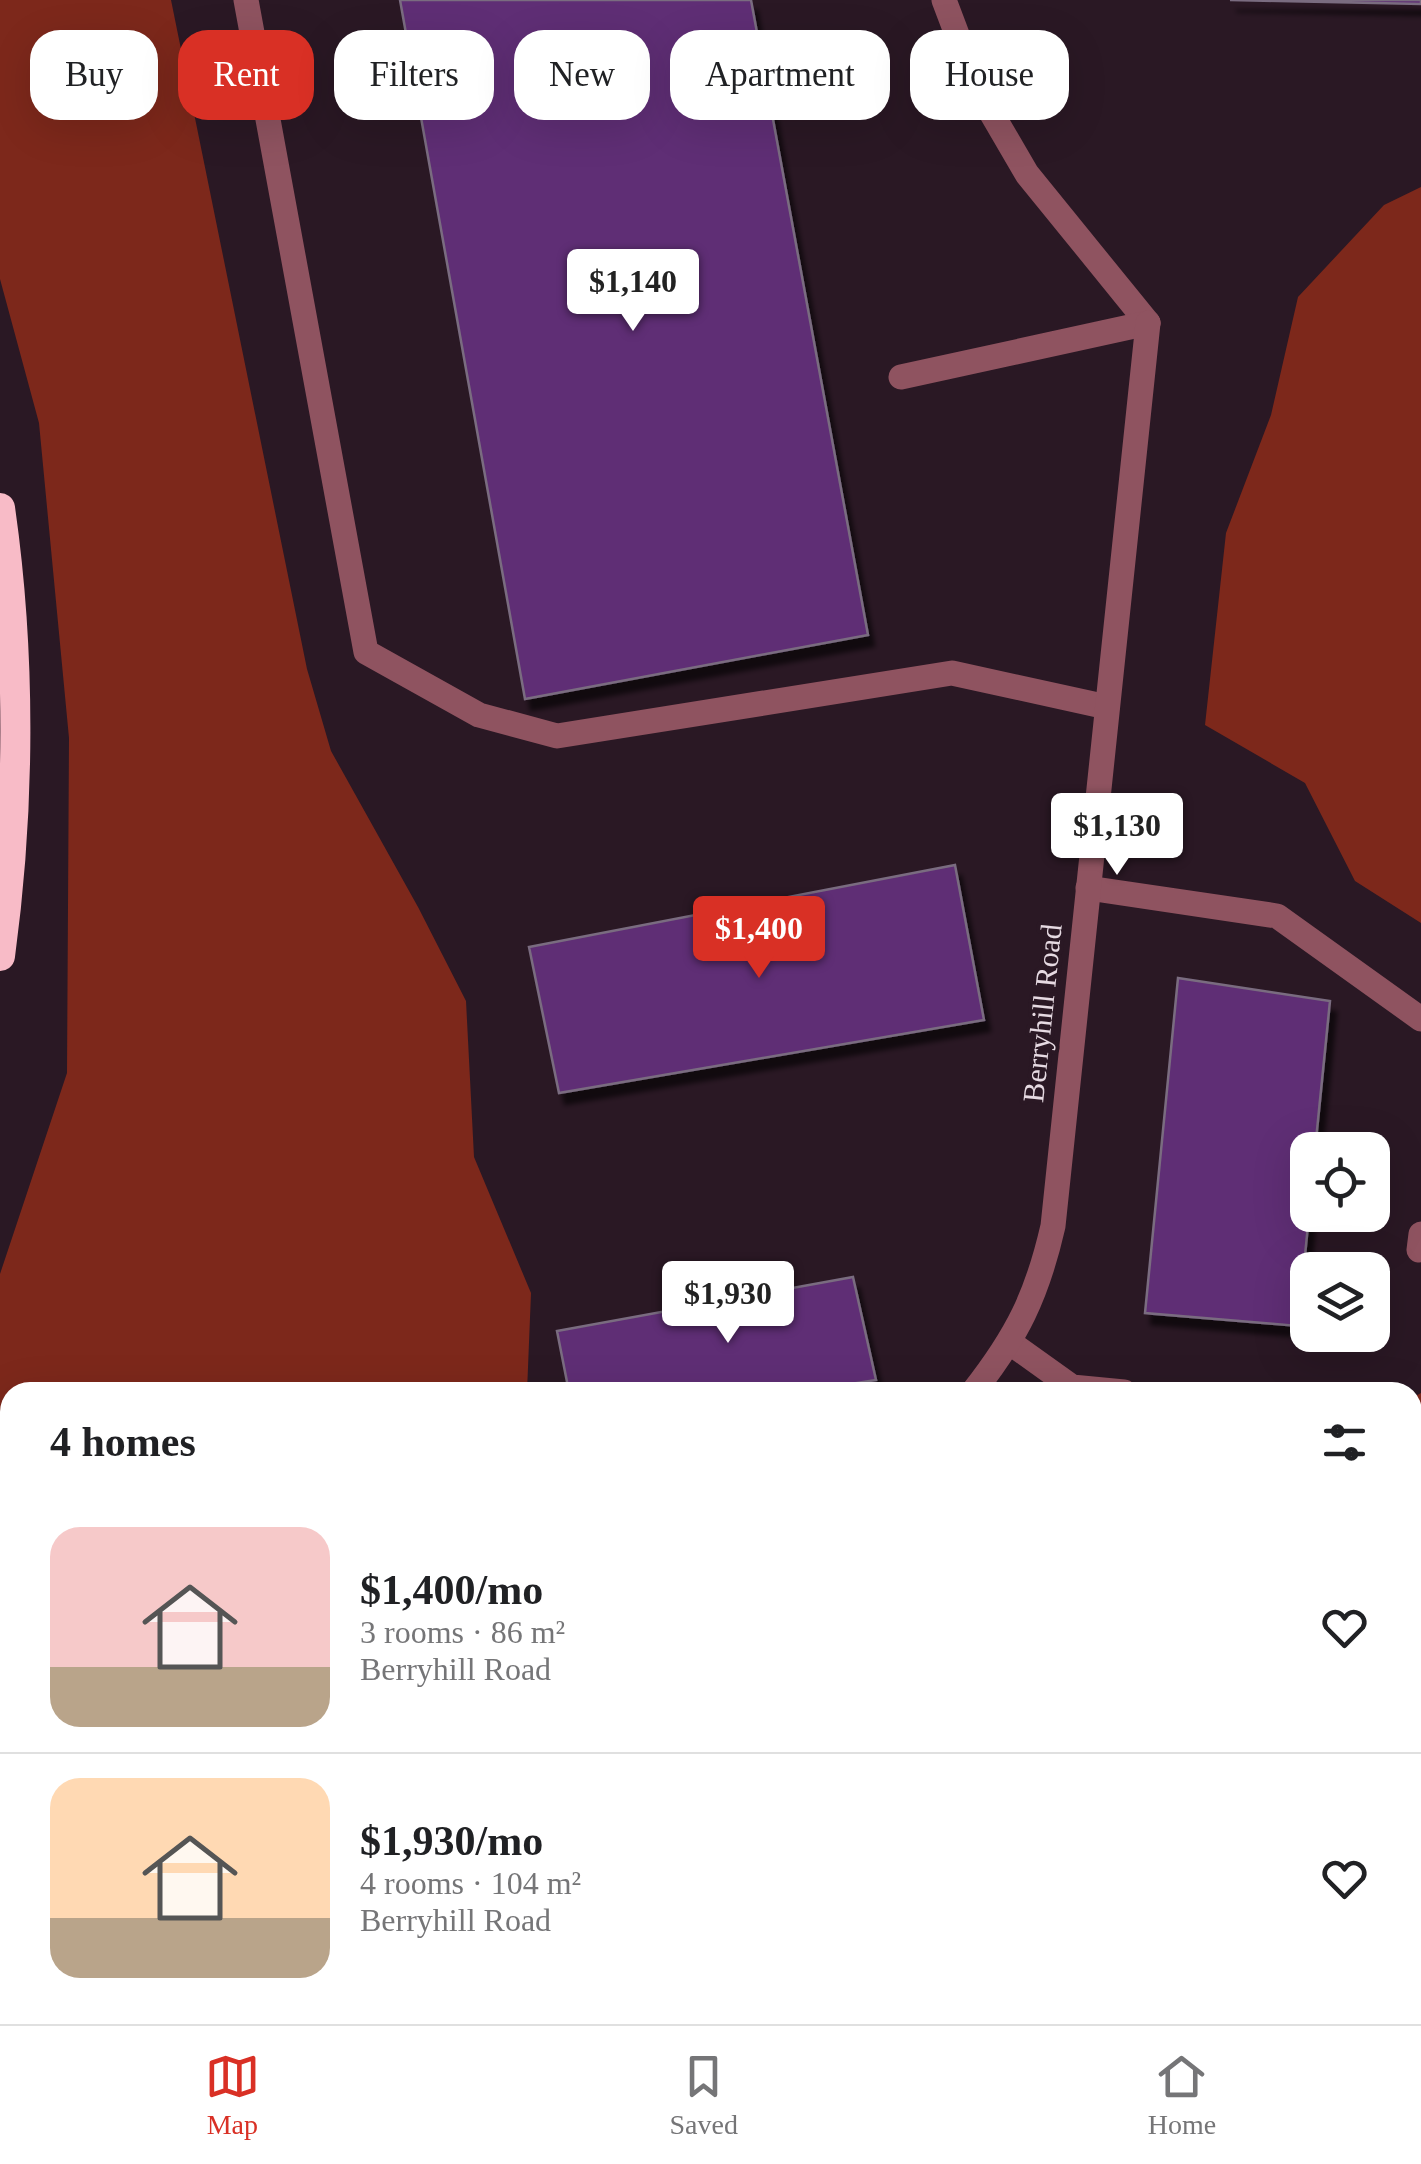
<!DOCTYPE html>
<meta charset="utf-8">
<style>
:root{--surface:#fff;--page:#f6f6f6;--text:#202124;--muted:#757577;--line:#e0e0e0;--accent:#d93025}
body{margin:0;font-family:Georgia,serif;background:var(--page);color:var(--text);height:100vh;display:flex;flex-direction:column;font-size:38px;white-space:nowrap}
*{box-sizing:border-box;margin:0}
p{font-size:32px;color:var(--muted)}
.icon{flex:none;width:55px;height:55px;fill:none;stroke:currentColor;stroke-width:2;stroke-linecap:round;stroke-linejoin:round}
.map{position:relative;flex:1;overflow:hidden}
.side{position:absolute;left:0px;top:1382px;width:1422px;height:642px;display:flex;flex-direction:column;background:var(--surface);border-radius:30px 30px 0 0;box-shadow:0 10px 40px #0002}
.side>*{flex:none}
.top-card{position:absolute;left:30px;top:30px;width:1362px;height:90px;display:flex;gap:20px}
.buttons{position:absolute;left:1290px;top:1132px;display:grid;gap:20px}
.buttons a{display:grid;place-items:center;width:100px;height:100px;border-radius:20px;background:var(--surface);box-shadow:0 10px 40px #0002;font-size:50px}
.price{position:absolute;translate:-50% -85px;padding:0 22px;border-radius:10px;background:#fff;color:#222;font-size:32px;line-height:65px;filter:drop-shadow(0 2px 5px #0008)}
.price::after{content:'';position:absolute;left:50%;top:60px;width:30px;height:22px;margin-left:-15px;background:inherit;clip-path:polygon(0 0,100% 0,50% 100%)}
.price.current{background:var(--accent);color:#fff}
ul{padding:0;list-style:none}
li{display:flex;align-items:center;gap:30px;height:250px;padding:0 50px}
li+li{border-top:2px solid var(--line)}
li span{display:grid;place-items:center;flex:none;width:280px;height:200px;border-radius:30px;color:#555}
li>.icon{margin-inline-start:auto}
span .icon{width:120px;height:120px;fill:#fffc;stroke-width:1}
li b{font-size:42px}
h2{display:flex;justify-content:space-between;align-items:center;height:120px;padding:0 50px;font-size:42px}
.tag{padding:0 35px;border-radius:30px;background:var(--surface);box-shadow:0 10px 40px #0002;font-size:35px;line-height:90px}
.tag.current{background:var(--accent);color:#fff}
.tab-bar{display:flex;justify-content:space-around;align-items:center;height:140px;border-top:2px solid var(--line);background:var(--surface);font-size:28px;color:var(--muted)}
.tab-bar a{display:grid;justify-items:center;gap:5px}
.tab-bar .current{color:var(--accent)}
.map>svg:first-child{display:block}
</style>
<div class="map">
<svg width="1421" height="2024" viewBox="0 0 1421 2024">
<defs>
<filter id="shadow"><feDropShadow dx="6" dy="11" stdDeviation="2.5" flood-color="#0009"/></filter>
</defs>
<rect width="100%" height="100%" fill="#2a1824"/>
<g fill="#7d281b">
<polygon points="0,0 171,0 307,669 331,751 418,907 466,1001 474,1157 531,1293 527,1392 10,1392 10,1618 0,1614 0,1274 67,1073 69,738 39,423 0,279"/>
<polygon points="1421,187 1421,923 1355,881 1305,783 1205,725 1226,533 1271,415 1298,297 1384,205"/>
<polygon points="1421,1393 1421,1690 1413,1690 1412,1398"/>
</g>
<g fill="none" stroke-linecap="round" stroke-linejoin="round">
<polyline stroke="#6456a4" stroke-width="11" points="1412,1537 1421,1533"/>
</g>
<g fill="#5f2f74" stroke="#7a6c80" stroke-width="2.5" filter="url(#shadow)">
<polygon points="400,0 751,0 868,635 525,699"/>
<polygon points="1230,0 1421,0 1421,4"/>
<polygon points="955,865 984,1020 559,1093 529,947"/>
<polygon points="1178,978 1330,1001 1315,1150 1308,1150 1309,1215 1298,1326 1145,1313"/>
<polygon points="853,1277 876,1380 800,1392 569,1392 557,1331"/>
</g>
<g fill="none" stroke-linecap="round" stroke-linejoin="round">
<g stroke="#8f5360" stroke-width="25">
<polyline points="246,0 366,652 479,715 557,736 952,673 1107,707"/>
<polyline points="944,0 978,90 1027,174 1148,323"/>
<polyline points="901,377 1148,323"/>
<polyline points="1088,888 1277,916 1421,1019"/>
<polyline points="1419,1250 1421,1234"/>
<polyline points="1009,1342 1072,1387 1124,1392"/>
<path d="M 973,1392 C 1017,1336 1037,1296 1053,1226 L 1148,323"/>
<polyline points="0,1873 10,1877"/>
<polyline points="360,2015 384,2024"/>
<polyline points="282,2024 285,2015"/>
<polyline points="502,2024 505,2015"/>
</g>
<g stroke="#f28ea5" stroke-width="25">
<polyline points="0,1685 10,1689"/>
<polyline points="0,1771 10,1775"/>
<polyline points="631,2015 653,2024"/>
<polyline points="800,2015 823,2024"/>
</g>
<path stroke="#f8bbc7" stroke-width="30" d="M 0,508 C 21,654 20,809 0,956"/>
</g>
<g text-anchor="middle" dominant-baseline="central" stroke-width="8" stroke-linejoin="round" paint-order="stroke">
<g font-size="30" fill="#e6dae2" stroke="#2a1824">
<text transform="translate(1042 1013) rotate(-84)">Berryhill Road</text>
</g>
</g>
</svg>
<div class="buttons">
<a><svg class="icon" aria-label="locate" viewBox="0 0 24 24"><circle cx="12" cy="12" r="6"/><path d="M12 2v4M12 18v4M2 12h4M18 12h4"/></svg></a>
<a><svg class="icon" aria-label="layers" viewBox="0 0 24 24"><path d="M12 4l9 5-9 5-9-5zM3 14l9 5 9-5"/></svg></a>
</div>
<b class="price" style="left:633px;top:334px">$1,140</b>
<b class="price" style="left:1117px;top:878px">$1,130</b>
<b class="price current" style="left:759px;top:981px">$1,400</b>
<b class="price" style="left:728px;top:1346px">$1,930</b>
<div class="top-card">
<a class="tag">Buy</a>
<a class="tag current">Rent</a>
<a class="tag">Filters</a>
<a class="tag">New</a>
<a class="tag">Apartment</a>
<a class="tag">House</a>
</div>
<section class="side">
<h2>4 homes<svg class="icon" aria-label="filters" viewBox="0 0 24 24"><path d="M4 7h16M4 17h16"/><circle cx="9" cy="7" r="2"/><circle cx="15" cy="17" r="2"/></svg></h2>
<ul>
<li><span style="background:linear-gradient(#f6c9c9 70%,#b9a48a 0)"><svg class="icon" aria-label="home" viewBox="0 0 24 24"><path d="M3 11l9-7 9 7M6 9v11h12V9"/></svg></span><div><b>$1,400/mo</b><p>3 rooms · 86 m²</p><p>Berryhill Road</p></div><svg class="icon" aria-label="heart" viewBox="0 0 24 24"><path d="M12 20l-8-8c-3-5 5-10 8-4 3-6 11-1 8 4z"/></svg></li>
<li><span style="background:linear-gradient(#ffd9b3 70%,#b9a48a 0)"><svg class="icon" aria-label="home" viewBox="0 0 24 24"><path d="M3 11l9-7 9 7M6 9v11h12V9"/></svg></span><div><b>$1,930/mo</b><p>4 rooms · 104 m²</p><p>Berryhill Road</p></div><svg class="icon" aria-label="heart" viewBox="0 0 24 24"><path d="M12 20l-8-8c-3-5 5-10 8-4 3-6 11-1 8 4z"/></svg></li>
</ul>
</section>
</div>
<nav class="tab-bar">
<a class="current"><svg class="icon" aria-label="map" viewBox="0 0 24 24"><path d="M3 6l6-2 6 2 6-2v14l-6 2-6-2-6 2zM9 4v14M15 6v14"/></svg>Map</a>
<a><svg class="icon" aria-label="saved" viewBox="0 0 24 24"><path d="M7 4h10v16l-5-4-5 4z"/></svg>Saved</a>
<a><svg class="icon" aria-label="home" viewBox="0 0 24 24"><path d="M3 11l9-7 9 7M6 9v11h12V9"/></svg>Home</a>
</nav>
